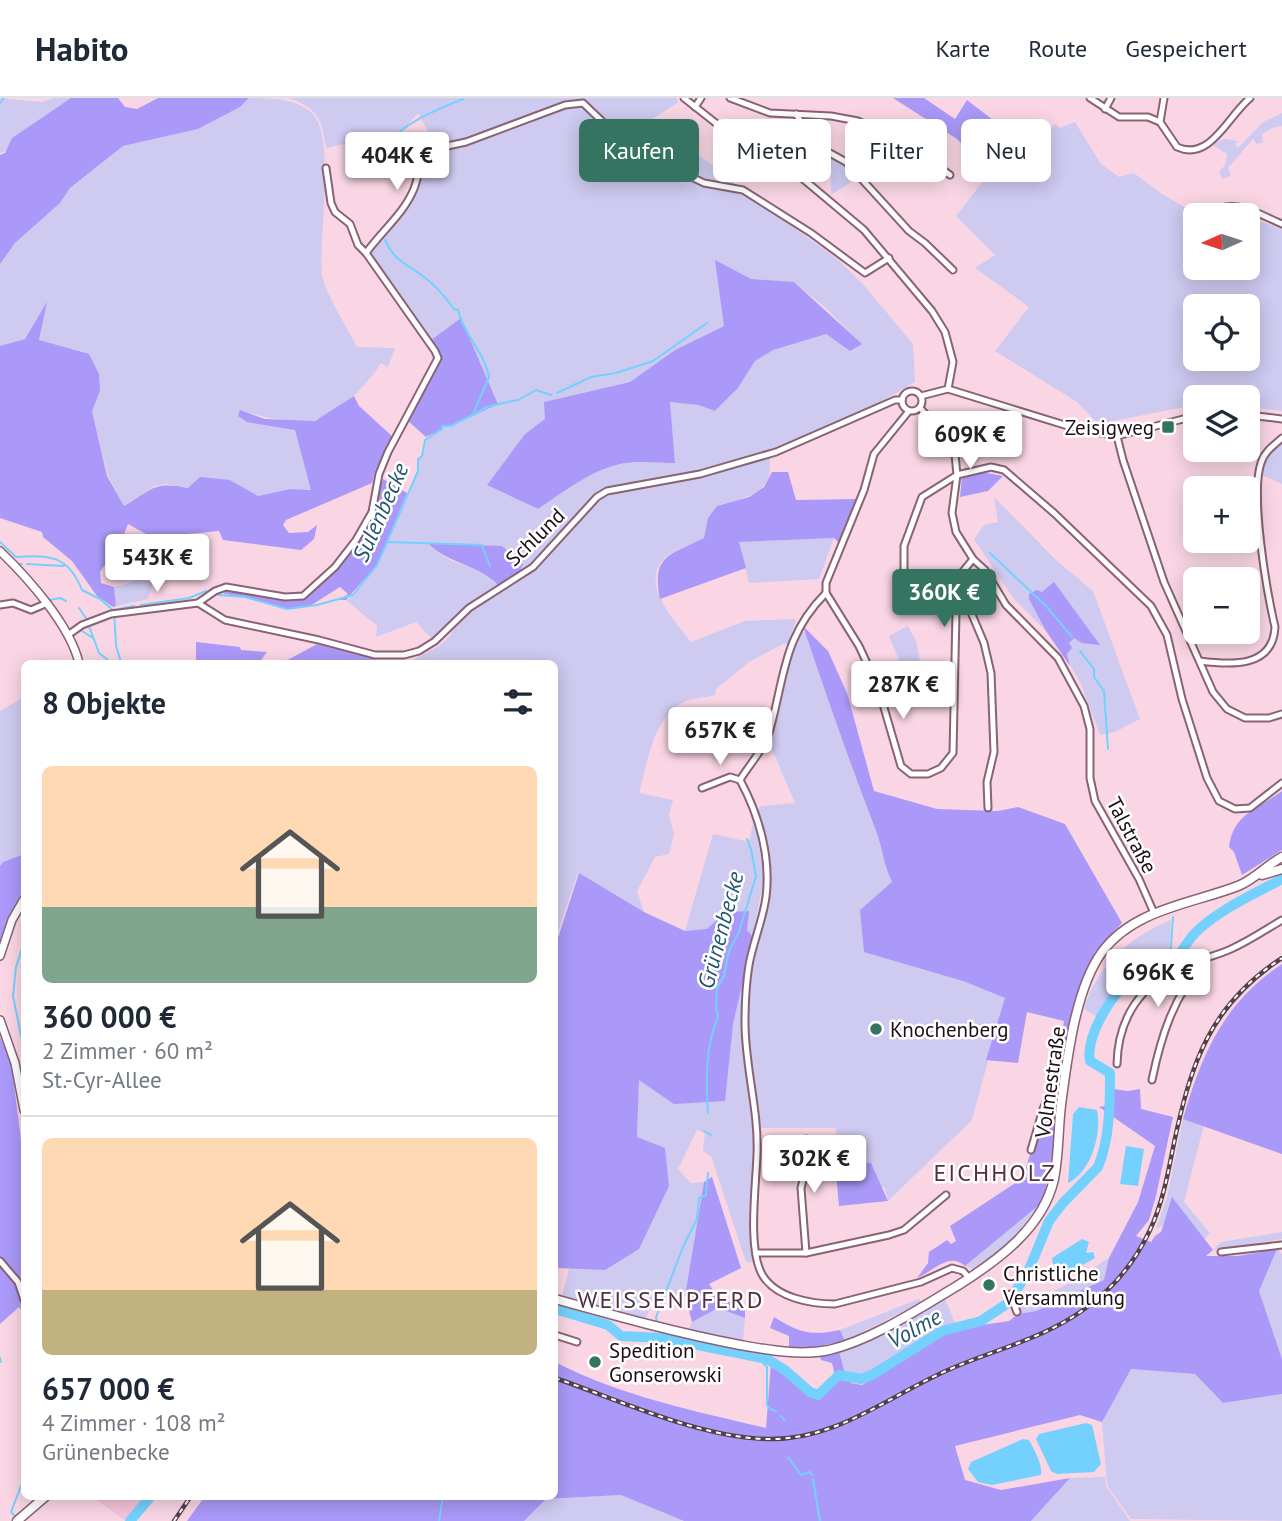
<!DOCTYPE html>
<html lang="de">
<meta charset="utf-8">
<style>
:root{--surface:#fff;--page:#f2f2f3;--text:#1f2937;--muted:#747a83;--line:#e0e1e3;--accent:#357461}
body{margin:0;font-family:"PT Sans",sans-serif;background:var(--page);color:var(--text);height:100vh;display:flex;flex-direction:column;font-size:26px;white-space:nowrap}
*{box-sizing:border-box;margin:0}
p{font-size:23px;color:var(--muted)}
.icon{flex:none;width:38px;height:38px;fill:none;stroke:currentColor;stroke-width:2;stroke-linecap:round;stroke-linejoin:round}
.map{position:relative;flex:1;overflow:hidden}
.drawer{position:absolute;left:21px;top:562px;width:537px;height:840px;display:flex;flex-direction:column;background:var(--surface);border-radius:10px;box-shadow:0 4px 18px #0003}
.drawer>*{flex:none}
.top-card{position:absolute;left:579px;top:21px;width:597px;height:63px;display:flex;gap:14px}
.needle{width:46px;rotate:267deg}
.buttons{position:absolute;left:1183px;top:105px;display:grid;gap:14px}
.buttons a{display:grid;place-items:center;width:77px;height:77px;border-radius:10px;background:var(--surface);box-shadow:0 4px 18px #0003;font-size:35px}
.price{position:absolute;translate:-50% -60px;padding:0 16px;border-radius:7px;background:#fff;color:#222;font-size:23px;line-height:46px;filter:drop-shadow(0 2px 4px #0008)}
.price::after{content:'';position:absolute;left:50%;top:42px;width:21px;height:16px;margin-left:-10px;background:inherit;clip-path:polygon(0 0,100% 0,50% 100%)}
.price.selected{background:var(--accent);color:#fff}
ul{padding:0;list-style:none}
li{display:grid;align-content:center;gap:14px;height:371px;padding:0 21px}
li+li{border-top:2px solid var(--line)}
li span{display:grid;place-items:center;height:217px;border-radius:10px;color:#555}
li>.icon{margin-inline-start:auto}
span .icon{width:126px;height:126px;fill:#fffc;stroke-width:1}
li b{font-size:30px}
h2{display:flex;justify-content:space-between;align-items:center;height:84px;padding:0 21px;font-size:30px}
.pill{padding:0 24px;border-radius:10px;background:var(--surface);box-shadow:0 4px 18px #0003;font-size:24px;line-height:63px}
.pill.selected{background:var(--accent);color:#fff}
header{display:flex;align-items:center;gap:42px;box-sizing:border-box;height:98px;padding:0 35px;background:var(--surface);border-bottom:2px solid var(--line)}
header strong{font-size:33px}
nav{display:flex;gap:38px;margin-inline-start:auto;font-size:24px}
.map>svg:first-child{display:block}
</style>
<header>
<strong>Habito</strong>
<nav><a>Karte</a><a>Route</a><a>Gespeichert</a></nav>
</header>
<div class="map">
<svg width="1282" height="1423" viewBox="0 0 1282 1423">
<rect width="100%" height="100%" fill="#fad6e5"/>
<polygon fill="#f7c3da" points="91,1398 145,1398 126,1423"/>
<g fill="#cecaf0" fill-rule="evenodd">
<polygon points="0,0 41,4 54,0 71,0 12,40 6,53 0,55"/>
<path d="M 249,0 C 271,0 293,0 311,14 C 337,36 318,142 322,177 C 324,193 349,233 357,249 L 395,250 L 388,269 L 381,265 C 369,285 339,316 316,322 C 300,327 256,318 240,312 L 295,332 L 312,392 L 290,391 L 258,398 L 230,382 L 188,390 L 166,386 L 154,388 L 124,408 L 108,378 L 92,313 L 100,293 L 39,242 L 46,207 L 25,241 L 0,248 L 0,166 L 15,145 L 60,105 L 70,90 L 123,48 L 198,31 L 240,9 Z"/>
<path d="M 288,0 L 676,0 L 679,4 L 649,23 L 734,82 L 735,94 L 758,104 L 836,160 L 863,186 L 913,246 L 915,284 L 860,316 L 769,355 C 774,388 760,395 731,404 C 726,405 720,406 716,410 C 707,418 706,429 705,440 C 693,446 675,451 666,459 C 637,484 676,524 691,544 L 745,523 L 796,521 L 789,546 L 783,546 L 749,564 L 716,591 L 715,597 C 705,600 691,600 682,605 C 653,621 647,666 639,695 L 673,702 L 669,717 L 674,736 L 669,756 L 655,759 L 637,793 L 644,814 L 578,775 L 555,843 L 555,565 L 399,565 L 412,563 L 440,547 L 451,537 L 459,520 L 470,511 L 534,469 L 598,400 L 615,392 L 691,380 L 758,358 L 701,374 L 606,392 L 595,398 L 550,448 L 518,477 L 522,466 L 502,448 L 429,445 C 444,468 480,466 499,488 L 456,519 L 433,542 L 416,524 L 376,539 L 377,528 L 346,502 C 375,488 402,405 418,373 L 418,361 L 422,358 L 425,342 L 441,331 L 442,328 L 451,328 L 498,305 L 461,220 L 431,242 L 370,160 L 370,155 L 410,104 L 417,90 L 430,37 L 418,15 L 402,33 L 326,50 C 322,22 318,9 288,0 ZM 794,184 L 826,210 L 861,246 L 850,253 L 826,236 C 805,239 790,234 770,225 ZM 724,228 L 755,263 L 738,290 L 715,313 L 698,307 L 670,304 L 675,365 C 658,365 637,362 620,366 C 590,373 563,394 537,411 L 487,387 L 525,336 L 545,321 L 545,304 L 630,284 L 675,252 Z"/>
<polygon points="1282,15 1282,28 1272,30 1262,36 1263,44 1257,46 1253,41 1228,70 1231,78 1223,81 1219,74 1225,67 1227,56 1214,48 1215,45 1224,41 1238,43 1235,46 1238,50 1263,24"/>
<path d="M 1075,24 L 1101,66 L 1119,79 L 1134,75 L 1159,94 L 1189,112 L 1205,117 L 1195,117 L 1195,170 L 1248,170 L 1248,119 L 1282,131 L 1282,313 L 1248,309 L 1248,299 L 1195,299 L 1195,307 L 1098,326 L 1077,304 L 995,253 L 1029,209 L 975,170 L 995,157 L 956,118 L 990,74 L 997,80 L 1002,74 L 993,66 L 1056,26 L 1059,30 ZM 1195,208 L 1248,208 L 1248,261 L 1195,261 Z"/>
<polygon points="829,58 844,66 856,81 831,97 831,80 824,60"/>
<polygon points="1282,345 1282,386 1262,377 1269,356"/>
<polygon points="994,399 1057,463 1093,493 1140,621 1115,634 1100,637 1081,586 1072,570 1046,533 1013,500 974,441 984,427 998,424"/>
<polygon points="834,440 819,481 749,485 739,444"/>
<polygon points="139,482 153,484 148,501 116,508 114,489"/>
<path d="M 803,528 C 826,597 850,665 876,733 C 883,751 883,766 892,785 L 860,812 L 963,883 L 1005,900 L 972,1022 L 888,1103 L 885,1090 L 839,1075 L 836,1030 L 760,1030 L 747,927 L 751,868 L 765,816 L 770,778 L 758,712 L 761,708 L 795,705 L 768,642 L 788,566 Z"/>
<polygon points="908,528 916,543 922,572 905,577 889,538"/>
<polygon points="24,599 24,756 3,764 0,768 0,613"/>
<polygon points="754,716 764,778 753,839 747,833 748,813 726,814 707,832 685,833 713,736 745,743 750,741"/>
<path d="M 1171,822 L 1170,865 C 1131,879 1120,880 1101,921 L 1084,911 C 1097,867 1130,839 1171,822 Z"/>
<polygon points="746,866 741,927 755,1057 749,1112 755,1164 746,1164 711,1058 703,1053 705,1035 697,1032 678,1071 691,1085 704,1084 685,1198 657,1193 646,1220 562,1198 569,1171 605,1172 637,1039 639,981 733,926"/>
<polygon points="1183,1021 1204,1027 1184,1104 1210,1135 1204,1142 1173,1100 1163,1127 1156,1131 1167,1099"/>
<path d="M 1038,1108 C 1021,1131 1000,1159 973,1171 L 965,1168 Z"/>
<polygon points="1282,1134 1282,1141 1213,1152 1221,1144"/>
<polygon points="1277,1151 1282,1156 1282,1261 1259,1193"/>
<polygon points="1109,1160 1105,1182 1036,1213 1018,1216 1017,1211 1064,1188"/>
<polygon points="919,1201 921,1204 845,1243 840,1232"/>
<polygon points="945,1201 956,1227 942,1230 929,1241 881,1266 884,1272 871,1279 845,1276 839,1253"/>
<polygon points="718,1210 745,1220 743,1242 688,1233 692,1224"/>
<polygon points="1130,1271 1195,1276 1223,1305 1282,1296 1282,1423 1131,1421 1107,1387 1102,1324"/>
<polygon points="1105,1379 1106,1388 1130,1423 1031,1423 1070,1380"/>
<polygon points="622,1397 684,1423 524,1423 546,1401"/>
</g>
<g fill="#aa99f8">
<polygon points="71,0 118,0 125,9 137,11 158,0 249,0 240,9 198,31 123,48 70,90 60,105 15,145 0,166 0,57 5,55 12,40"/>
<polygon points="893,0 924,0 955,21 967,2 1006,32 1039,29 991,48 978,63 957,41"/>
<path d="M 715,162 L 751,181 L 794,184 L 862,246 L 850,253 L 826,236 L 773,252 L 755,263 L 738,290 L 715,313 L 698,307 L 670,304 L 675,365 C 658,365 637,362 620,366 C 590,373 563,394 538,411 L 487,387 L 525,336 L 545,321 L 544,304 L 630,284 L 675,252 L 724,228 Z"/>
<path d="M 47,204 L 39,242 L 89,256 L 99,276 L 100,293 L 92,313 L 107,378 L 124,408 C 153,391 153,383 188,390 L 200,379 L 230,382 L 258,398 L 290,391 L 311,392 L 295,332 L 247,324 L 238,318 L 240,312 L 264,321 L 315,323 L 354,298 L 359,308 L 393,339 L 375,373 L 372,385 L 286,422 L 283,427 L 289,435 L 308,434 L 317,427 L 314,441 L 301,452 L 223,442 L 219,433 L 164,438 L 162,445 L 128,426 L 113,464 L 104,468 L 100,474 L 101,485 L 114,489 L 116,508 L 113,509 L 97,498 L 72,463 L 43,439 L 42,434 L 0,420 L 0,248 L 25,241 Z"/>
<polygon points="461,220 498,306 451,328 442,328 442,331 426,339 408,323 439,264 441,256 431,242"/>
<path d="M 772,374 L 788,374 L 796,402 L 856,401 L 839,445 L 834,440 L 739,444 L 746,470 L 660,501 C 651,457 670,457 704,440 L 708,420 L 717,408 L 749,399 L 764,389 Z"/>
<polygon points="982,374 1003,378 988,393 960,399 962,378"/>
<polygon points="383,381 407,395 377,467 346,502 339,502 348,496 340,489 310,508 287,511 245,499 224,496 226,491 290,501 303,500 328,478 373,415"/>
<path d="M 428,445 L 502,448 L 523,466 L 518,477 L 499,488 C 479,466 447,466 428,445 Z"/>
<polygon points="1054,484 1100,547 1082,545 1074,540 1069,545 1072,550 1067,556 1070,568 1046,533 1029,501 1029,496 1037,492 1042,494"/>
<path d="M 803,528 L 828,553 L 847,595 L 874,693 L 937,711 L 998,713 L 1018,709 L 1065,726 L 1122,825 L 1095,854 L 1081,885 L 1064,961 L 1058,961 L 1064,923 L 1027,914 L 1018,965 L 986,962 L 1005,900 L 963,883 L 864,854 L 860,812 L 892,784 C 883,766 883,751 876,733 C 850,665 826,597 803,528 Z"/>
<polygon points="196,544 240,549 241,552 267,554 259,565 196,565"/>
<polygon points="319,545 374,560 374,565 282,565"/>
<path d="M 1282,693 L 1282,752 L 1242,777 L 1234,754 L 1229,749 C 1233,716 1258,711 1282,693 Z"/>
<polygon points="24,756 24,790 7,823 0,845 0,768 3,764"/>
<polygon points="579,775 644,814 685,833 707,831 726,814 749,813 747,832 753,839 733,926 725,1003 674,1006 639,982 637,1039 665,1050 669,1088 639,1151 605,1172 555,1170 555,849"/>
<path d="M 1282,866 L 1282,1056 L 1183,1021 C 1201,957 1224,904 1282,866 Z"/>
<polygon points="0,939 11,962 24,1067 24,1217 19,1209 0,1226"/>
<path d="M 1062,972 L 1051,1065 L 1044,1098 L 1038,1108 L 965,1168 C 948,1153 933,1174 917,1180 L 928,1165 L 929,1154 L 947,1142 L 951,1146 L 956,1143 L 950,1128 L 1023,1080 L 1041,1019 Z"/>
<path d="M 1113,991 L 1128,993 L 1140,991 L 1141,1011 L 1173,1019 L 1156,1098 L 1149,1122 L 1136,1138 L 1151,1144 L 1155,1138 L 1161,1134 L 1172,1099 L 1213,1152 L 1206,1158 L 1238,1158 L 1277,1151 L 1259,1193 L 1282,1261 L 1282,1296 L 1223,1305 L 1195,1276 L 1131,1271 L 1102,1324 L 1080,1317 L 955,1348 L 965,1382 L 1001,1392 L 1070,1380 L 1031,1423 L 684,1423 L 621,1397 L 546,1401 L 524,1423 L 187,1423 L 205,1398 L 555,1398 L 555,1264 C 620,1298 695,1313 766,1330 L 771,1265 C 793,1271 802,1291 823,1295 L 836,1282 L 832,1265 L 821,1262 L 819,1257 L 839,1253 L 845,1276 L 851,1285 L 862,1287 L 944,1236 L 969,1229 L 1009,1223 L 1018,1216 L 1036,1213 L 1104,1182 L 1109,1160 L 1138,1104 L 1155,1048 L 1099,1009 L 1111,1007 Z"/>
<polygon points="845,1064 871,1065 888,1103 839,1108 836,1076"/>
<polygon points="712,1079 741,1170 709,1186 719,1201 745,1209 745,1220 718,1210 692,1224 685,1198 704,1084"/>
<path d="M 774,1219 C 799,1235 811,1238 840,1232 L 845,1243 L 808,1250 L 789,1250 L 789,1238 L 770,1230 Z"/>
</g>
<g fill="#74d1fd">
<path d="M 1079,1009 L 1097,1012 C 1102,1036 1091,1074 1068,1085 L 1073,1016 Z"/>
<polygon points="1126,1048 1144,1051 1138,1088 1120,1086"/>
<polygon points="1082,1141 1089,1144 1086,1155 1093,1154 1095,1160 1062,1179 1059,1173 1063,1168 1061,1166 1053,1166 1052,1160"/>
<polygon points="1086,1325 1092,1327 1101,1366 1094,1374 1057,1376 1051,1373 1036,1341 1039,1336"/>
<path d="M 1023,1341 L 1029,1342 C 1034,1351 1043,1367 1041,1377 L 992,1387 L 978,1384 L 968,1371 L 971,1364 Z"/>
</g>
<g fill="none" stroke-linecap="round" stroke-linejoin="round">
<g stroke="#74d1fd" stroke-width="2">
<polyline points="0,5 4,0"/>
<path d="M 390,44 C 406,23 439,11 463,1"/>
<polyline points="373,65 378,47"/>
<path d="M 385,142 C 396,165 406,165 424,179 C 436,188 447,201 454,211 L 458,212 C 463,236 485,255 489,279 L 474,314"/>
<polyline points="557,295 591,279 616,275 653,263 707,225"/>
<path d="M 0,444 L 16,459 C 50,457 68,457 82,492 L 100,501 L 114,513 L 116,547 L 121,565"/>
<polyline points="387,444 482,447 490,468"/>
<polyline points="990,455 1047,509 1072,539"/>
<polyline points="20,466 22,466"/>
<polyline points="27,466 64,468"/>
<polyline points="218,497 245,499 287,511 317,507 353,497 377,467 418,373 418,361 422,358 425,342 442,331 442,328 451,328 489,308 518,302 536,292 551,297"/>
<polyline points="50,502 60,500 66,503"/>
<polyline points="141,507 189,500 206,493"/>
<polyline points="79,510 86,520"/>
<polyline points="114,512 134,508"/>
<polyline points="89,528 99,555 112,565"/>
<polyline points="82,533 93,540"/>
<polyline points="1080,553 1094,571 1094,579 1104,593 1108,651"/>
<polyline points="24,844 16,869 13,898 24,952"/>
<polyline points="1170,865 1173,819"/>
<path d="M 708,1015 C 706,985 705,948 718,919 L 716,910 L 717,890 L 724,878 L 729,853 L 739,834 L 756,778 L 751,751 L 747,741"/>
<polyline points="704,1033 711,1037"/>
<polyline points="657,1224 656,1219 683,1149 697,1121 699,1100 706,1097 708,1075"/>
<polyline points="650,1241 650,1238"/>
<polyline points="0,1260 1,1264"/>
<polyline points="758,1260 767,1269 767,1307 770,1311 776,1313"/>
<polyline points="781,1318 785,1323"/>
<polyline points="788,1359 801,1377 810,1374 812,1377"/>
<polyline points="813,1381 820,1423"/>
<polyline points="15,1418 11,1414 24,1380 22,1355"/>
<polyline points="439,1423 443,1398"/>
</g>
<g stroke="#74d1fd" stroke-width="10">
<path d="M 555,1211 L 608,1227 L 621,1238 L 663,1240 L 767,1261 L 785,1272 L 810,1294 L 818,1297 L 839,1277 L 861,1281 L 872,1277 L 942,1233 L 981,1223 L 1008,1205 L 1028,1174 L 1049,1123 L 1063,1105 L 1098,1069 C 1110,1040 1110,1006 1110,975 L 1090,963 C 1085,938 1115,889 1136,877 C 1147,870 1161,870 1171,864 C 1182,857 1186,844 1195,835 C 1218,812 1254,796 1282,781"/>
<polyline points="130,1423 151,1398"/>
</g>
<g stroke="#896273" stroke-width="9">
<g id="minor">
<polyline points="684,0 722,30 796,75 864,132 932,213 945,234 953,264 948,291"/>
<polyline points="730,0 770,15 831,18 858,23 903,43 950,77"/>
<path d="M 1090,0 L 1119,19 L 1148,19 L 1160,24 L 1177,49 C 1210,64 1228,18 1250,0"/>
<polyline points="695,9 701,0"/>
<polyline points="1105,11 1111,0"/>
<polyline points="796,16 821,56 828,54 846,64 909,133 925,145 953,172"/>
<polyline points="1160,24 1164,0"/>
<polyline points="326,70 331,105 335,114 350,126 358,147 366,155"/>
<path d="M 1211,117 C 1231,97 1260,117 1282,126"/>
<circle cx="912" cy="303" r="10"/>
<polyline points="921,298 948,291 1071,329 1117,338 1195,318"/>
<polyline points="920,310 951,344 955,356 957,377 952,415 956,434 973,461 985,472 1006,507 1058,560 1084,608 1090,631 1090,680 1095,703 1139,781 1154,815"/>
<polyline points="1248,317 1282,321"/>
<polyline points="1117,338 1123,362 1164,484 1213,594 1227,611 1245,620 1269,620 1282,616"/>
<polyline points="973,461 960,477 965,500 984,545 991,575 994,654 987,684 988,710"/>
<path d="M 826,495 C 782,539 785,580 769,635 C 764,651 749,667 740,682 C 759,717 771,759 766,799 C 763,822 753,844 749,867 C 746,885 745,906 745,925 C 745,969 759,1013 757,1057 C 756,1087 747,1153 763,1178 C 777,1200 811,1206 835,1206 L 921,1184 L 952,1170 L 963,1173 L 969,1180"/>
<polyline points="826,495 859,548 878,589 901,668 911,676 928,676 941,670 953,655 956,514 965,500"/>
<polyline points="826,495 826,485 864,392 874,356 909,313"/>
<polyline points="198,505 225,522 319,542 375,557 404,557 419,553 435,543 469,510 533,469 597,399 607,393 700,376 776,354 895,302 902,302"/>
<polyline points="0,507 13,505 31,512 45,506"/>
<polyline points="904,511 904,448 922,399 957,377 991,369 1004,372 1054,415 1151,508 1167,537 1182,601 1207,680 1219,703 1235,711 1250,710 1282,685"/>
<path d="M 68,537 L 82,527 L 111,516 L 198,505 L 215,493 L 226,489 L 285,499 L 303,498 L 335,469 L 356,442 L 372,414 L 379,376 L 388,354 L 438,260 L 435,253 L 366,155 C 381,134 403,116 413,93 C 420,79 417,63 429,52 L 466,44 L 565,7 L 583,5 L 606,27 L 677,72 L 704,85 L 743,92 L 811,135 L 865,175 L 889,160"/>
<path d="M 1200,563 C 1231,567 1273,570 1275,529 C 1267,495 1250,397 1261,365 C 1264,354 1273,348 1282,340"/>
<polyline points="702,690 730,679 740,682"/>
<path d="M 1117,966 C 1118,920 1141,885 1185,867 C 1200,861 1216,858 1231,851 C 1249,843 1265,832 1282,822"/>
<path d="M 1152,982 C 1161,938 1174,897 1205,863"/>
<polyline points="1031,1052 1043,1011 1061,970 1067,969"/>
<polyline points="1221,1154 1282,1147"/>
<polyline points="757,1155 806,1155 889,1137 904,1132 946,1097"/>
<polyline points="806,1155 801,1090 807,1067 806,1041"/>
<polyline points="0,1163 18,1184 24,1202"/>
<polyline points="1010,1196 1017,1214"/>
<polyline points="555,1237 577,1244"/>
</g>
</g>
<g stroke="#896273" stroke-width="10">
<g id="secondary">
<path d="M 0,453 C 28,480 70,527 79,565"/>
<polyline points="0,858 12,822 24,801"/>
<polyline points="0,922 15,965 24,1012"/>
</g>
</g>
<g stroke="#896273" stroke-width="11">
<g id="primary">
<polyline points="1262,777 1282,771"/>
<path d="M 555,1201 C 616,1218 677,1235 740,1247 C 769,1252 800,1258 829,1252 C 872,1242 920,1210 957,1188 C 997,1163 1043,1130 1054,1081 C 1059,1056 1058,1031 1061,1007 C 1067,962 1075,891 1102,854 C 1134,811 1191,806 1238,788 C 1254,782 1267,767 1282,759"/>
<polyline points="17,1423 46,1398"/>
</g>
</g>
<use href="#minor" stroke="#fff" stroke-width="5"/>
<use href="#secondary" stroke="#fff" stroke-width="7"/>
<use href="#primary" stroke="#fff" stroke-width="8"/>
<g stroke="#544049" stroke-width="4.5">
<g id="rail">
<path d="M 555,1280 C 619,1302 700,1340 768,1341 C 837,1342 887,1299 948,1272 C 993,1252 1043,1241 1083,1212 C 1112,1192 1135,1164 1150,1132 C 1163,1104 1168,1075 1174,1045 C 1191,965 1210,907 1282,860"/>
<polyline points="174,1423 191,1398"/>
</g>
</g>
<use href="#rail" stroke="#fff" stroke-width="2" stroke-dasharray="5" stroke-linecap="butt"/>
</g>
<g fill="#357461" stroke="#fff" stroke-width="2.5">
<rect x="1161" y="322" width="14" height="14" rx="3.5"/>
<circle cx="876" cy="931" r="7"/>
<circle cx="989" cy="1187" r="7"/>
<circle cx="595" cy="1264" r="7"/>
</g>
<g text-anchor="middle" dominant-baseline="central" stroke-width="5" stroke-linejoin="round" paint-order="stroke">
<g font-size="21" fill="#1d0e15" stroke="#fff" text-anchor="start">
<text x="1154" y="329" text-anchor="end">Zeisigweg</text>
<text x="890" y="931">Knochenberg</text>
<text x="1003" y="1175">Christliche<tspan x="1003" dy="24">Versammlung</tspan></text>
<text x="609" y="1252">Spedition<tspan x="609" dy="24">Gonserowski</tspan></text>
</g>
<g font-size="21" fill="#1d0e15" stroke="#fff">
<text transform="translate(535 439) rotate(-44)">Schlund</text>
<text transform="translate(1132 737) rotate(62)">Talstraße</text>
<text transform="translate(1050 984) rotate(-82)">Volmestraße</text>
</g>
<g font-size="23" font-style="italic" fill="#23556d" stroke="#fff">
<text transform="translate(380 414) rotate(-66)">Sulenbecke</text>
<text transform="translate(720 832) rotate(-75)">Grünenbecke</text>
<text transform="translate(914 1230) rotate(-29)">Volme</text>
</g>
<g font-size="24" letter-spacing="2" fill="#522f3f" stroke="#fff">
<text x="995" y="1074">EICHHOLZ</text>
<text x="671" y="1201">WEISSENPFERD</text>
</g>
</g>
</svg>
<div class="buttons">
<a><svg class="needle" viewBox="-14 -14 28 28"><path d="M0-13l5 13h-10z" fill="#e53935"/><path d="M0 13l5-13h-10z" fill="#747a83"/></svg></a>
<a><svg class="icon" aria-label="locate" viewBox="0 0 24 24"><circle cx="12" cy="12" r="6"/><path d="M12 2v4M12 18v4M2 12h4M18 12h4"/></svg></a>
<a><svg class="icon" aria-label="layers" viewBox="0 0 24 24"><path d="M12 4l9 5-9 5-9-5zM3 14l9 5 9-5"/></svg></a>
<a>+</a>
<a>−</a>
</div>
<b class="price" style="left:397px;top:94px">404K €</b>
<b class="price" style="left:970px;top:373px">609K €</b>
<b class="price" style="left:157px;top:496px">543K €</b>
<b class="price selected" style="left:944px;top:531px">360K €</b>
<b class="price" style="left:903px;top:623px">287K €</b>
<b class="price" style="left:720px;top:669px">657K €</b>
<b class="price" style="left:1158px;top:911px">696K €</b>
<b class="price" style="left:814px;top:1097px">302K €</b>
<div class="top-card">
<a class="pill selected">Kaufen</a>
<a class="pill">Mieten</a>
<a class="pill">Filter</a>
<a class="pill">Neu</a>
</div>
<section class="drawer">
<h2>8 Objekte<svg class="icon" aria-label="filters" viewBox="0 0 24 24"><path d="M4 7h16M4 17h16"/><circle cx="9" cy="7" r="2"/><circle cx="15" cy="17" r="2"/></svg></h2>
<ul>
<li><span style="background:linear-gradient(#ffd9b3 65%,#7fa58c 0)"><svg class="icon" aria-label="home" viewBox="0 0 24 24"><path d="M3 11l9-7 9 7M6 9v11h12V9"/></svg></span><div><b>360 000 €</b><p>2 Zimmer · 60 m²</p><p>St.-Cyr-Allee</p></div></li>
<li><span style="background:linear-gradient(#ffd9b3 70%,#c2b280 0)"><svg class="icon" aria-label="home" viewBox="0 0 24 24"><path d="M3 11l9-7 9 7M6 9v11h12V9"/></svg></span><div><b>657 000 €</b><p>4 Zimmer · 108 m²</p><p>Grünenbecke</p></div></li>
</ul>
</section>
</div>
